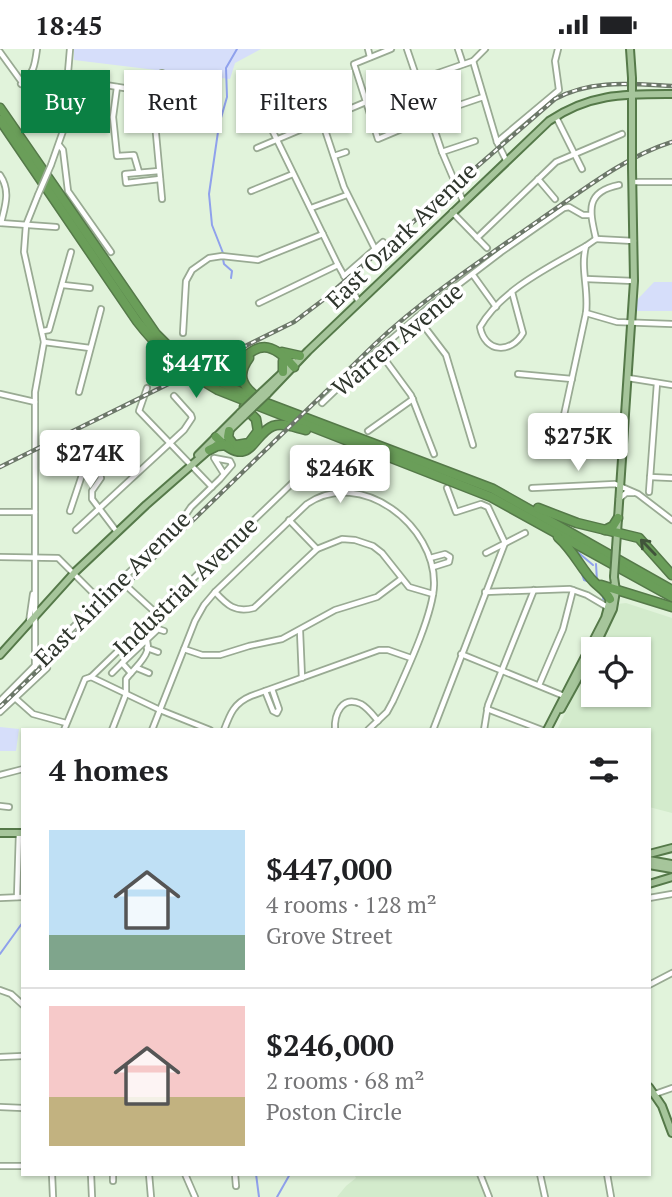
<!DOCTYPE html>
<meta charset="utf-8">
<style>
:root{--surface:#fff;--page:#f2f2f2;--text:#202124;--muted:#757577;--line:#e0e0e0;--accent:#0b8043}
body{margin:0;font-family:"PT Serif",serif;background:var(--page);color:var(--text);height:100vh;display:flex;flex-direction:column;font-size:26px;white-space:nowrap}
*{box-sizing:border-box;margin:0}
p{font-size:23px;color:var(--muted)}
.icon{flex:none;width:38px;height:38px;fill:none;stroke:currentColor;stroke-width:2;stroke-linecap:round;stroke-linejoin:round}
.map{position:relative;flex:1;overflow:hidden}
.drawer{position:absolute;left:21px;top:679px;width:630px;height:448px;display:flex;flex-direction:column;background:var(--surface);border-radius:0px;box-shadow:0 2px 5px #0004}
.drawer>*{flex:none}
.banner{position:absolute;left:21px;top:21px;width:630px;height:63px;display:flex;gap:14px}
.tools{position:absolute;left:581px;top:588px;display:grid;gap:14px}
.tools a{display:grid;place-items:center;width:70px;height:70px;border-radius:0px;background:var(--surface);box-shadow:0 2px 5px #0004;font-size:35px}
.price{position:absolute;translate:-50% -60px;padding:0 16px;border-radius:7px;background:#fff;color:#222;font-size:23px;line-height:46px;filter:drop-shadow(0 2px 4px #0008)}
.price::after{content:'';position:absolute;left:50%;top:42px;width:21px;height:16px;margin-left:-10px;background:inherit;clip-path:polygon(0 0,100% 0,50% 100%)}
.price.selected{background:var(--accent);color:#fff}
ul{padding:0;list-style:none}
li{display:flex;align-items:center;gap:21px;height:175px;padding:0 28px}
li+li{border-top:2px solid var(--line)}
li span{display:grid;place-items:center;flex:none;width:196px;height:140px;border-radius:0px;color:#555}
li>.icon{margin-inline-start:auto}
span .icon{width:84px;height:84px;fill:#fffc;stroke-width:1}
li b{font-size:30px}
h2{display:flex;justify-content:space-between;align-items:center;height:84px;padding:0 28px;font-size:30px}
.tag{padding:0 24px;border-radius:0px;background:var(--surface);box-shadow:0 2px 5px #0004;font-size:24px;line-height:63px}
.tag.selected{background:var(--accent);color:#fff}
.status{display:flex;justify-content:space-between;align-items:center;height:49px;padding:0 35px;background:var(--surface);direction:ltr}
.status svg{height:19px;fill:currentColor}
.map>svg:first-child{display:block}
</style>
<div class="status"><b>18:45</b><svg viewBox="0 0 49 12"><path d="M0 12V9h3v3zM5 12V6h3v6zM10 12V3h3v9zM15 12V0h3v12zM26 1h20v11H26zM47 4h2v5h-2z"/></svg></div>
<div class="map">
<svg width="672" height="1148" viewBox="0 0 672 1148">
<rect width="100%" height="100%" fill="#e1f3db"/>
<g fill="#d3ebcc">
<polygon points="626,554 672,569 672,764 649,758 649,681 557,681 592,610 593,646 639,646 639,600 609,600 599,595 617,555"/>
<polygon points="354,1125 477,1125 487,1148 337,1148 346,1137 356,1129"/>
</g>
<g fill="#d6defa">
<polygon points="74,0 261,0 235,14 230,30 74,11"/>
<polygon points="654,233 672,233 672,262 636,262 637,251"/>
<polygon points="0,678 19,680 16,702 0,702"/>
</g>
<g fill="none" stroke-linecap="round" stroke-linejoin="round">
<g stroke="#8fa1ec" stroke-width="2">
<polyline points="223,204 212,176 209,145 219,76 227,48 226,19 237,0"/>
<polyline points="223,210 224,215 232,222 231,229"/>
<polyline points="574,500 593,516"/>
<polyline points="596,515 597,532"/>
<polyline points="582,525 584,531 590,533"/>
<polyline points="602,544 604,553"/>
<polyline points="0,905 23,873"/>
<polyline points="256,1125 259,1148"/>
<polyline points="277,1148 290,1125"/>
</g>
<g stroke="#99aa93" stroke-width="8">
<g id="minor">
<polyline points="368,0 370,8"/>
<polyline points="391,0 354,15 378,90 430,68 433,65 483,48"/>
<polyline points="407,0 442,103 463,152"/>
<polyline points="458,0 463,15"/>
<polyline points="0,3 34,50 46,56 66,56"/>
<polyline points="473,12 497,93 506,111"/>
<polyline points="162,24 155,74 162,150"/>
<polyline points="254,28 253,39 257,50 338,216 359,253"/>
<polyline points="68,30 212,53"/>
<path d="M 21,35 C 34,25 35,15 37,0"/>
<polyline points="117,38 113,68 117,107 134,106 139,123"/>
<polyline points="556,68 582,120"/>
<polyline points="322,72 344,138 375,200"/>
<polyline points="497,93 559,41 555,12 558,0"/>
<polyline points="59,96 63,101 68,142 111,203"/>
<polyline points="257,99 418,31 473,12 485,0"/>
<polyline points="442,103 475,92"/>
<polyline points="334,107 346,103"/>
<polyline points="51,116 63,82 70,0"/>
<polyline points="159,122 125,125 126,134 160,130"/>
<path d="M 0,126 C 11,142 5,157 1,174"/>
<polyline points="538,130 555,150"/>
<polyline points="633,133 672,133"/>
<polyline points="251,142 293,125"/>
<polyline points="311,159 347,146"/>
<polyline points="452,163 487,199"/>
<polyline points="0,174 56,178"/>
<polyline points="477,189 556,113 622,85"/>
<path d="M 596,190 L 586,197 C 580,219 589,241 586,264 L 561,380 L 623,392"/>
<path d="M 596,190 C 590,163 584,143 619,136"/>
<polyline points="596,190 634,192"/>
<polyline points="473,226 496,258"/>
<polyline points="344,227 383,193"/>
<polyline points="586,230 634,232"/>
<polyline points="63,236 90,239"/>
<path d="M 512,243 L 523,284 C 511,305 485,304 480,278 C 501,241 549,218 586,197"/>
<polyline points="259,254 338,216"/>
<polyline points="586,264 617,273 672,275"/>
<polyline points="417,268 446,306 473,396"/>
<polyline points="43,282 49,281 71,203"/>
<polyline points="183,284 186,232 192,221 209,209 222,207 258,211 323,185"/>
<polyline points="44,293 90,299"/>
<polyline points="378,301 411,346 434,405"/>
<polyline points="518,325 572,330"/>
<polyline points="628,329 672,336"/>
<polyline points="147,339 139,362 212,438"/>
<polyline points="79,343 101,260"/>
<polyline points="0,345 35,353"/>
<polyline points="322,354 367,311 429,258 501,203 564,159 569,158 583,166 590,166"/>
<polyline points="368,382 413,350"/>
<polyline points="95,392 95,408 101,429 92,442 92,450 117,483"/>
<polyline points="650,428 672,429"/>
<polyline points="532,439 615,435 638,445 672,471"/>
<polyline points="337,443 336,426 342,422 345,424 346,442"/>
<polyline points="649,443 657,334"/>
<polyline points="619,450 626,444 634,444"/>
<polyline points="70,462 86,414 95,408"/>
<polyline points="0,463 35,463"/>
<polyline points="289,471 317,500"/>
<polyline points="76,481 184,381 192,369 191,366 174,347"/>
<polyline points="486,504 525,484"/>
<polyline points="0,508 58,509 100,551"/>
<polyline points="430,509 445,505 450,508 449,513 433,518"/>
<polyline points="121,532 156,564"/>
<path d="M 215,543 C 227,556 235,564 254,559 L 317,500 L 342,490 L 355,491 L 373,497 L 382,504 L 409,538 L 433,545"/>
<polyline points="485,543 570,540 587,546 609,559"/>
<polyline points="29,573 33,545"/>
<polyline points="300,582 302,629"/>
<polyline points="147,599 158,603"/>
<polyline points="184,600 202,606 220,606 249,597 282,590 335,561 377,548 401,530"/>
<polyline points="461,605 564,647"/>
<polyline points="122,614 158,580 164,582"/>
<polyline points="35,618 35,343 44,293 24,203 26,176 38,146"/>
<polyline points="137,619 149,624"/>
<polyline points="112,624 122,614 131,624"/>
<polyline points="91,628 160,661 210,681"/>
<polyline points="539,636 563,580 573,541"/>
<polyline points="265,642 273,662 277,664 279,660 272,640"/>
<polyline points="15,649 33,665 66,674"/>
<polyline points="0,652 100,551 178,477 191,458 220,430 232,416 230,412 214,409 224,425"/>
<polyline points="487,660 542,681"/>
<polyline points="0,663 47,619"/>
<polyline points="64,681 85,630 91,628 310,417"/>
<path d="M 112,681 L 126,645 L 126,630 C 139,613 159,602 140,580"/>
<path d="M 152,681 L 195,572 L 204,556 L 215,543 L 307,455 C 361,418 436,477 434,536 C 433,566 406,623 393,652 L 387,663 L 368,681"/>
<path d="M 224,681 C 230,665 234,654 251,647 L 379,601 L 388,601 L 411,609"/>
<path d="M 335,681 C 334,665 342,646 361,655 C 368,659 373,666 378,672"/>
<polyline points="433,681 505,494 488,458 481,455 456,463 447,439"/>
<polyline points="484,681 488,656 534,541"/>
<polyline points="0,726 23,720"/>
<polyline points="0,757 9,758"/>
<polyline points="17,848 19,784"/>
<polyline points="0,849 23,848"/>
<polyline points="649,849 672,845"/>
<polyline points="649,936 672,924"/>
<polyline points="0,941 11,945 23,956"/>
<polyline points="0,1008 23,1007"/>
<polyline points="655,1045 672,1039"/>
<polyline points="0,1058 23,1059"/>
<polyline points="0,1117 23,1117"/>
<polyline points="52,1125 53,1148"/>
<polyline points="91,1125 92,1148"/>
<polyline points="113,1125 113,1132"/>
<polyline points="149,1125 151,1148"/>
<polyline points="185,1125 195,1148"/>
<polyline points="235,1125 236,1137"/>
<polyline points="480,1125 489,1148"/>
<polyline points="540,1125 545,1148"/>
<polyline points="607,1125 611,1148"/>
</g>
</g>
<g stroke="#557949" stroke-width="10">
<g id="major">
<polyline points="630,0 632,29"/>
<polyline points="632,99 632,43"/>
<polyline points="262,343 294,313"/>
<path d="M 267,345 L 308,302 L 549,72 C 590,44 625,45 672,45"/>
<polyline points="218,392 244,367"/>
<polyline points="198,406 240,364"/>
<polyline points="616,499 634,232 632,119"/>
<polyline points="594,600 613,560 616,542 614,528"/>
<polyline points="0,606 75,523 146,456 210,400"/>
<polyline points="561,660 593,602"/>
<polyline points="547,681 605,569 614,536"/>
<polyline points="0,784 23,784"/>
<polyline points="649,805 672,799"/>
<polyline points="649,811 672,815"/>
<polyline points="649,816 672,820"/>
<polyline points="649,835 672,828"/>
<polyline points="649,1038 662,1057 672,1084"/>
</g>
</g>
<g stroke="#557949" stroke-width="11">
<g id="highway">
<polyline points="0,59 156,285 178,307 201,324 253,349 493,440 672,541"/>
<path d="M 0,71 L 137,272 C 159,301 186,323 218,341 L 491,448 L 672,548"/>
<polyline points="282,303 300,307"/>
<path d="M 249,309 C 238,324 240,336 256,347"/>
<polyline points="283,312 283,323"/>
<path d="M 196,315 C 248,341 247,264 294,318"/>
<polyline points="229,382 228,388 233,395"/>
<path d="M 216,388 C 251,423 252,385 273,377 C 283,373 296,379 306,381"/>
<polyline points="237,396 249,394 258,382 256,370 244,358"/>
<polyline points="209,401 217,397 227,396"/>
<polyline points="538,459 577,474 639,489 672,526"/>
<polyline points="605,481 613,477 618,469"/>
<path d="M 558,488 C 574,502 581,520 594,533 C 600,539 606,542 610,550"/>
<polyline points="601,536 672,558"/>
</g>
</g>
<use href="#minor" stroke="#fff" stroke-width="4.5"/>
<use href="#major" stroke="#a6c59b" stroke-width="6"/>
<use href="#highway" stroke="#6a9e59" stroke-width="8"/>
<g stroke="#6c7769" stroke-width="4.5">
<g id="rail">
<path d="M 0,418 L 294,273 L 323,251 L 555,50 C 592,30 632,35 672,37"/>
<path d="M 0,658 L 375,295 C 425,248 482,211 538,172 C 581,143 622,109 672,93"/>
</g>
</g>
<use href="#rail" stroke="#fff" stroke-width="2" stroke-dasharray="5" stroke-linecap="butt"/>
<g stroke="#99aa93" stroke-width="8" stroke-linecap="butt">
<polyline id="minor-bridge" points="38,146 51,116"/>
</g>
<g stroke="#557949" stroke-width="10" stroke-linecap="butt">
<g id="major-bridge">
<polyline points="632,41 632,29"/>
<polyline points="632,99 632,119"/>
<polyline points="240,364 262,343"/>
<polyline points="244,367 267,345"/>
<polyline points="614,528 616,499"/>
</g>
</g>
<use href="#minor-bridge" stroke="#fff" stroke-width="4.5"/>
<use href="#major-bridge" stroke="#a6c59b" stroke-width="6"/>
</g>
<defs><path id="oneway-shaft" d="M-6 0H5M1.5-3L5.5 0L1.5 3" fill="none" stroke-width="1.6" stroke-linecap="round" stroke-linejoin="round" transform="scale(1.75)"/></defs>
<use stroke="#40543a" href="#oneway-shaft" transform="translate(648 498) rotate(-134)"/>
<g text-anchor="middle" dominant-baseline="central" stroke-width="7" stroke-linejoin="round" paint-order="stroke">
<g font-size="24" fill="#2e352c" stroke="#fff">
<text transform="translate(401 186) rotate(-44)">East Ozark Avenue</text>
<text transform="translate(397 290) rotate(-40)">Warren Avenue</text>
<text transform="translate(185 537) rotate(-44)">Industrial Avenue</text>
<text transform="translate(112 539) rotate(-45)">East Airline Avenue</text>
</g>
</g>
</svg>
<div class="tools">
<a><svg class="icon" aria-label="locate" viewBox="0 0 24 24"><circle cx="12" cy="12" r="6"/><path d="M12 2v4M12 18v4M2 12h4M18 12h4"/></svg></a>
</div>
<b class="price selected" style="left:196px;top:351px">$447K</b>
<b class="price" style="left:578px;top:424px">$275K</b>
<b class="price" style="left:90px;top:441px">$274K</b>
<b class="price" style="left:340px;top:456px">$246K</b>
<div class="banner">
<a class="tag selected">Buy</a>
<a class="tag">Rent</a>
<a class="tag">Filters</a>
<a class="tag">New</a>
</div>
<section class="drawer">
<h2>4 homes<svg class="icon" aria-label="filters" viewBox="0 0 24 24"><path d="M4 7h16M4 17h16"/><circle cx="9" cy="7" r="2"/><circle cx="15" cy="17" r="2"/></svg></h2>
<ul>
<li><span style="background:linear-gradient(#bfe0f5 75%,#7fa58c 0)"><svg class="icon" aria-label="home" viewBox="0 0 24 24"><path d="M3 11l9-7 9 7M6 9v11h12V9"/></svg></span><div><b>$447,000</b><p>4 rooms · 128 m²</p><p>Grove Street</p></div></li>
<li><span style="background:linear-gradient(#f6c9c9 65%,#c2b280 0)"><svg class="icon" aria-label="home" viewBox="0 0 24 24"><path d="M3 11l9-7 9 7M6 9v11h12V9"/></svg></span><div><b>$246,000</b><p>2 rooms · 68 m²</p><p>Poston Circle</p></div></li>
</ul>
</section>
</div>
